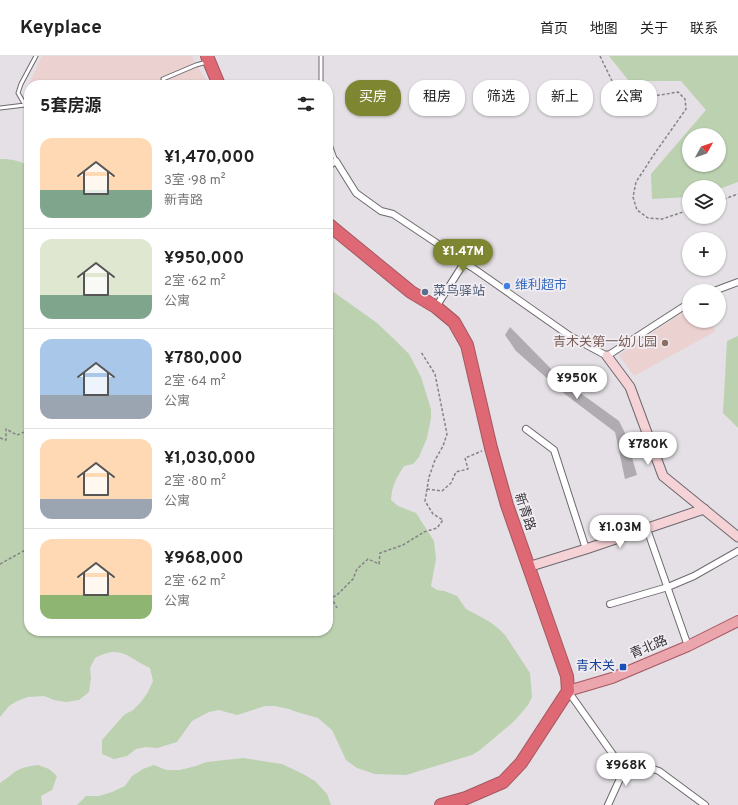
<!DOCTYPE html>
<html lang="zh">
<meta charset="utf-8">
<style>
:root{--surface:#fff;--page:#f2f2f2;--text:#222;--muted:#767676;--line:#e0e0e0;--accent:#7f8631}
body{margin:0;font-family:Overpass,"Noto Sans SC",sans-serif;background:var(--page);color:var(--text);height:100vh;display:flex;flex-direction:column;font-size:15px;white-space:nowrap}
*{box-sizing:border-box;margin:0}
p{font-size:13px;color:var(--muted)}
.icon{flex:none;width:22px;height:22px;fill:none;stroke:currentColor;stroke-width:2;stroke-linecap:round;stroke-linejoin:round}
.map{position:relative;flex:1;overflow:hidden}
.sheet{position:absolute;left:24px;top:24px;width:309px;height:556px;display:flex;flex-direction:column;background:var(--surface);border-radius:16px;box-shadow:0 1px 3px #0004}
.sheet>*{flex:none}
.hud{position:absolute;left:345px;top:24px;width:333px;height:36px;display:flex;gap:8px}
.needle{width:26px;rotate:50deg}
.buttons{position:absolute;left:682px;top:72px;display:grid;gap:8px}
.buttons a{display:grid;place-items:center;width:44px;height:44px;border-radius:50%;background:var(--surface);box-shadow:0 1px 3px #0004;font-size:20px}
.price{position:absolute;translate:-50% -34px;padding:0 9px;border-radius:14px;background:#fff;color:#222;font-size:13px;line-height:26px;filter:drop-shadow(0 1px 2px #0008)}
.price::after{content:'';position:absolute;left:50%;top:24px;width:12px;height:9px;margin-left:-6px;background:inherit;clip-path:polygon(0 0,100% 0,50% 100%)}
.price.current{background:var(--accent);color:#fff}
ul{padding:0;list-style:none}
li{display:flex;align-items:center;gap:12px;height:100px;padding:0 16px}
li+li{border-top:1px solid var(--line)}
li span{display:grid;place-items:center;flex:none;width:112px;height:80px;border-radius:12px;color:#555}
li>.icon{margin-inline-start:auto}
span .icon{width:48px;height:48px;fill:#fffc;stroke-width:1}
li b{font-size:17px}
h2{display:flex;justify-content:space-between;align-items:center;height:48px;padding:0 16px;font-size:17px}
.pill{padding:0 14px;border-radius:16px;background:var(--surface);box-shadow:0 1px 3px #0004;font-size:14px;line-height:36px}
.pill.current{background:var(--accent);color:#fff}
header{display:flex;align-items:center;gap:24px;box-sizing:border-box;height:56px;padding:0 20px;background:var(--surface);border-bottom:1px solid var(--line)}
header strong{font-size:19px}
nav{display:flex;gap:22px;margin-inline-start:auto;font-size:14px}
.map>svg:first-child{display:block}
</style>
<header>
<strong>Keyplace</strong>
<nav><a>首页</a><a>地图</a><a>关于</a><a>联系</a></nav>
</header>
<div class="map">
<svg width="738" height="749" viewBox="0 0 738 749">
<rect width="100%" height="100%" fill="#e4e0e5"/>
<g fill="#ebd1cf">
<polygon points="42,0 192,0 196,9 210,29 29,29 29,57 23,41"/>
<polygon points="689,252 689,265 709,265 716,275 634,320 619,299"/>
</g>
<g fill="#bbd1b0" fill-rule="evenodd">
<path d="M 609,0 L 738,0 L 738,126 L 719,133 L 719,131 L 689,131 L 689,141 L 652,143 L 651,118 L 706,54 L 681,25 L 629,25 ZM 689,79 L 719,79 L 719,109 L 689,109 Z"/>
<path d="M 0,103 C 10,103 21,104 29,111 L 29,575 L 328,575 L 328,232 L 377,267 L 396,285 L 409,298 L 421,321 L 431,353 L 431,362 L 427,382 L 419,401 L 413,408 L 404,410 C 396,423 392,429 391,444 L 398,450 L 416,457 L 434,485 L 436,503 L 431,530 L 437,534 L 444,535 L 457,540 L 466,553 L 490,566 L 499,573 L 505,579 L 530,617 L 532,641 L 528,649 L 517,662 L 511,668 L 480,694 L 472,699 L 406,719 L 375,718 L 357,712 L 346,704 L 332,674 L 318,662 L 297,656 L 289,653 L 275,650 L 265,650 L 237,659 L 219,654 L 209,656 L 192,665 L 177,686 L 157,692 L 146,691 L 136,693 L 127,700 L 114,703 L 102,698 L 102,684 L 124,659 L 133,654 L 141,646 L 148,636 L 153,625 L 150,612 C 127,601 121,588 95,602 L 90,612 L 91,622 L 89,636 L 79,644 L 66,646 L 54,644 L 44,640 L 28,641 L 17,645 L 9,650 L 0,661 Z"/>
<polygon points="738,280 738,372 723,357 727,285"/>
<polygon points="243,702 282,708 303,718 315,725 327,738 331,749 77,749 86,740 99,740 112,736 125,730 132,720 143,713 154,709 166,714 180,714 196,710 207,706"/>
<path d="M 38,709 L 49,713 L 57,720 L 52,734 L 41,740 L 42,749 L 0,749 L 0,727 C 6,723 11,719 16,715 C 23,711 31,710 38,709 Z"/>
</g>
<polygon fill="#afabb0" points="510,271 561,323 619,365 625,377 637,419 625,423 615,376 566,339 516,295 505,279"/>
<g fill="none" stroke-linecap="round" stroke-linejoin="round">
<g stroke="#6d696e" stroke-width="5">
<g id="lane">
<polyline points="163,23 196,9 207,6"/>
<polyline points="321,29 321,0"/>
<polyline points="0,52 25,49 18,37 21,28 36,0"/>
<polyline points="328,83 336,105"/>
</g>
</g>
<g stroke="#6d696e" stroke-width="8">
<g id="street">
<polyline points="328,110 336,105 356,137 381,155 393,158 447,194 464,207 473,212 570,280 607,300 689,247"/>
<polyline points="714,235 738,226"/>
<polyline points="436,251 464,207"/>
<polyline points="526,373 554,394 586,493"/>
<polyline points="647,473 688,590"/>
<polyline points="610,548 668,531 694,520 738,495"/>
<polyline points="568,635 614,700 659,715 705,749"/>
<polyline points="608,749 628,705"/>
</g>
</g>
<g stroke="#6d696e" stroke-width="11">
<g id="secondary">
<polyline points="607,300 630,331 663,420 738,481"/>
<polyline points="528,511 586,493 704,453"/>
</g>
</g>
<g stroke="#a45760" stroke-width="12">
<polyline id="primary" points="568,635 612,622 688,590 738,565"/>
</g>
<g stroke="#a45760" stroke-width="14">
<g id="highway">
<polyline points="207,0 219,29"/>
<polyline points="328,168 411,236 436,251 454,266 467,289 491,392 507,449 567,620 568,635 521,707 503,726 466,742 441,749"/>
</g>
</g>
<g stroke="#868387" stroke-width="1.5" stroke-dasharray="3 2" stroke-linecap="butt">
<polyline points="600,0 614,29 624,40 637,41 660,39 678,36 685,43 686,53 655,97 636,126 633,141 637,154 648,162 662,163 689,154"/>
<polyline points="26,53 27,60 29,63"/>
<polyline points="719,145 738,138"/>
<polyline points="0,382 6,384 6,373 17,379 27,375 29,377"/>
<polyline points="427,433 442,435 451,427 456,416 468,413 465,402 482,395"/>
<polyline points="0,508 29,492"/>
<polyline points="331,541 337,552"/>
<polyline points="328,542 336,540 353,523 357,513 368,503 379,508 380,497 403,489 424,476 437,472 443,464 433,458 425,445 429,421 435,404 443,390 447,378 435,318 421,296"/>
</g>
<use href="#lane" stroke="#fff" stroke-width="3"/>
<use href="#street" stroke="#fff" stroke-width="6"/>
<use href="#secondary" stroke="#f5d2d6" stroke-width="9"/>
<use href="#primary" stroke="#eba5ac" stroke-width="10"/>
<use href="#highway" stroke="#de6975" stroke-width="12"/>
</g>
<circle fill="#3f7fe0" stroke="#f2edf3" stroke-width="1.5" cx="507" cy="230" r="4"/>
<circle fill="#5c6f8a" stroke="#f2edf3" stroke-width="1.5" cx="425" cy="236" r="4"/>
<circle fill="#8d6e63" stroke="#f2edf3" stroke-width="1.5" cx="665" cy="287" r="4"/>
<rect fill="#1a4fb4" stroke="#f2edf3" stroke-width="1.5" x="619" y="607" width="8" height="8" rx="2"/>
<g text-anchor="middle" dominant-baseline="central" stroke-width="3.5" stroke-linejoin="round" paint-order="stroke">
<g font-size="13" fill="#366cbe" stroke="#f2edf3" text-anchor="start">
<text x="515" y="230">维利超市</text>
</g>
<g font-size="13" fill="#4e5e75" stroke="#f2edf3" text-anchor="start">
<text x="433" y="236">菜鸟驿站</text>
</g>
<g font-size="13" fill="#785e54" stroke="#f2edf3" text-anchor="end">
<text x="657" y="287">青木关第一幼儿园</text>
</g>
<g font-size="13" fill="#383639" stroke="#f2edf3">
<text transform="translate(524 456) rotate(72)">新青路</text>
<text transform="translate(649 592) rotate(-23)">青北路</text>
</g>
<g font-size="13" fill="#164399" stroke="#f2edf3" text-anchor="end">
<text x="615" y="611">青木关</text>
</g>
</g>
</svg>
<div class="buttons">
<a><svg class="needle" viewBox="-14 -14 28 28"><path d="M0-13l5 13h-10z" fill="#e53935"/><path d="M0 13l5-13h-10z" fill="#767676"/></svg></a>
<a><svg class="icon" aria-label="layers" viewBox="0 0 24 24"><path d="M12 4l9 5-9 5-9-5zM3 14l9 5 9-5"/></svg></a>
<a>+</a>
<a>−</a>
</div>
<b class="price current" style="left:463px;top:217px">¥1.47M</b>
<b class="price" style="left:577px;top:344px">¥950K</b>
<b class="price" style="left:648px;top:410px">¥780K</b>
<b class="price" style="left:620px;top:493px">¥1.03M</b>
<b class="price" style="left:626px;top:731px">¥968K</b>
<div class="hud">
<a class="pill current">买房</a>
<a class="pill">租房</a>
<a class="pill">筛选</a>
<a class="pill">新上</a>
<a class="pill">公寓</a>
</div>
<section class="sheet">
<h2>5套房源<svg class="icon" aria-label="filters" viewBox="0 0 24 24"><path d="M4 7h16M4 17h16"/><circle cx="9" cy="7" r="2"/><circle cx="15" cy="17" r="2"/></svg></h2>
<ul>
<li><span style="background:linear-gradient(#ffd9b3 65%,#7fa58c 0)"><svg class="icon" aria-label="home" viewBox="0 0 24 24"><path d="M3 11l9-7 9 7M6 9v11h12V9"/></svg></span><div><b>¥1,470,000</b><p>3室 · 98 m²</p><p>新青路</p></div></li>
<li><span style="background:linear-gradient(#dfe7d0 70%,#7fa58c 0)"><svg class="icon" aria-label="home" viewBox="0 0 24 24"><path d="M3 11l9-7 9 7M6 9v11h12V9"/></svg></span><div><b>¥950,000</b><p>2室 · 62 m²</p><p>公寓</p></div></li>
<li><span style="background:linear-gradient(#a9c7e8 70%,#9aa5b1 0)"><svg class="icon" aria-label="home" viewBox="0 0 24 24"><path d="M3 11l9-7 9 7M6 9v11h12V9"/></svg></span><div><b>¥780,000</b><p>2室 · 64 m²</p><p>公寓</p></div></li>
<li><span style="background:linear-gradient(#ffd9b3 75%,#9aa5b1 0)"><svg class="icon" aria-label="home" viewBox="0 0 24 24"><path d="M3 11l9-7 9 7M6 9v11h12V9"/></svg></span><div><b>¥1,030,000</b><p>2室 · 80 m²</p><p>公寓</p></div></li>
<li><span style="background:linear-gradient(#ffd9b3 70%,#8fb573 0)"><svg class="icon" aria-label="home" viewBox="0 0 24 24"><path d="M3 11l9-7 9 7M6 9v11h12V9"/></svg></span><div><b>¥968,000</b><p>2室 · 62 m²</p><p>公寓</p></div></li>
</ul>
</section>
</div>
